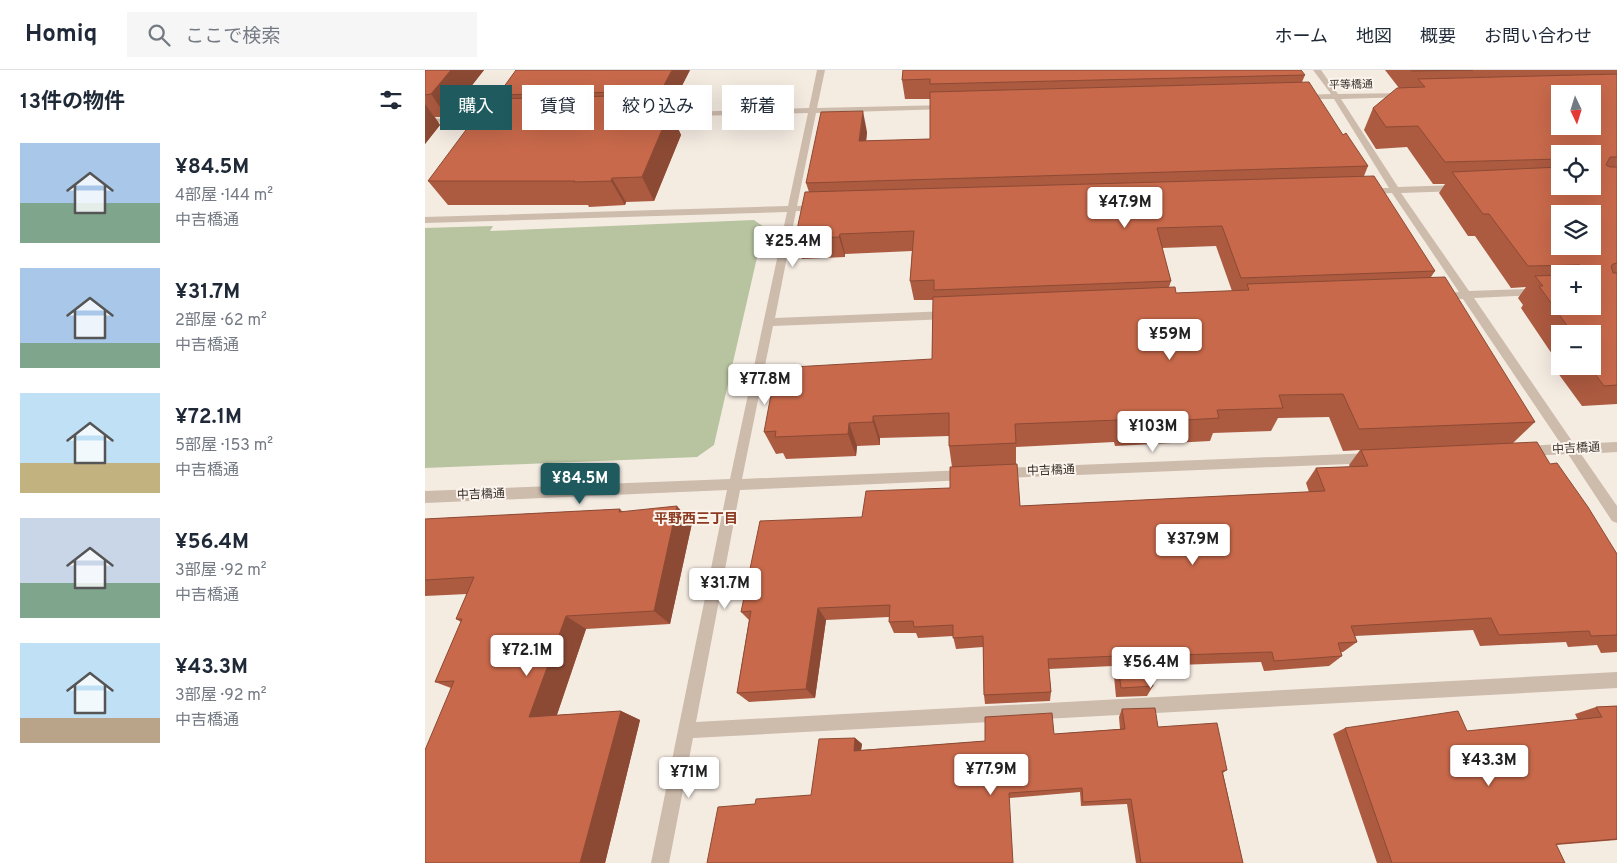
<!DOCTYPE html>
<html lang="ja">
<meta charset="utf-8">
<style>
:root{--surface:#fff;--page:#f6f6f7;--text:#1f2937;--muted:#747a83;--line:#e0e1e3;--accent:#1f5a5e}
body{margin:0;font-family:Overpass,"Noto Sans JP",sans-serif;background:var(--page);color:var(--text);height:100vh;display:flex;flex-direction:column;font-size:19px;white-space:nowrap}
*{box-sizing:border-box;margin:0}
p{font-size:16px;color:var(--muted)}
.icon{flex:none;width:28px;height:28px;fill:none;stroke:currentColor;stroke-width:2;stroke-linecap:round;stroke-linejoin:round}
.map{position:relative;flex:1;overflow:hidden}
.panel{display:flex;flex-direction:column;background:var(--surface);width:425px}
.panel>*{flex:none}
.hud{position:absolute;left:15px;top:15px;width:475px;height:45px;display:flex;gap:10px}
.needle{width:32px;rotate:176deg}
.fabs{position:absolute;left:1126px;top:15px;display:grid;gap:10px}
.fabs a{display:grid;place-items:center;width:50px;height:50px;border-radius:0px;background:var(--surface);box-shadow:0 5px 20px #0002;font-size:25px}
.price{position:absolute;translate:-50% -42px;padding:0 11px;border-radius:5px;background:#fff;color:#222;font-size:16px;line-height:32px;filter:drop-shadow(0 1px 2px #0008)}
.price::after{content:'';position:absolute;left:50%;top:30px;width:15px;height:11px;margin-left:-8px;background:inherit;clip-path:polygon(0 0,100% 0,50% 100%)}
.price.on{background:var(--accent);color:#fff}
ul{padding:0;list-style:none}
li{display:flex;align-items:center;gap:15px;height:125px;padding:0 20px}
li span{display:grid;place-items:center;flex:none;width:140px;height:100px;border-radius:0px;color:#555}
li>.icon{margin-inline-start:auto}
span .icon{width:60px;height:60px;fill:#fffc;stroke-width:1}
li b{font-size:21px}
h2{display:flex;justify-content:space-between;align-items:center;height:60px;padding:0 20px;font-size:21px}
.tag{padding:0 18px;border-radius:0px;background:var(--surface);box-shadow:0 5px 20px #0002;font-size:18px;line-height:45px}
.tag.on{background:var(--accent);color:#fff}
header{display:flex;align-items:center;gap:30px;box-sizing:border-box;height:70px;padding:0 25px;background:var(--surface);border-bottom:1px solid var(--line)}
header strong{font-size:24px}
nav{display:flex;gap:28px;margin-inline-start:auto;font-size:18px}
.search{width:350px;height:45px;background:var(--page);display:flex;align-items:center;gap:12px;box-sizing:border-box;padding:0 18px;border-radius:0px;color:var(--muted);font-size:19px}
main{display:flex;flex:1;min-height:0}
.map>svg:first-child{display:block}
</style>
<header>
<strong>Homiq</strong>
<div class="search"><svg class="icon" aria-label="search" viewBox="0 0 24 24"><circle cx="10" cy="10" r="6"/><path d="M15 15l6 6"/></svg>ここで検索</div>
<nav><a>ホーム</a><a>地図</a><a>概要</a><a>お問い合わせ</a></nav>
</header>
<main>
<section class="panel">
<h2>13件の物件<svg class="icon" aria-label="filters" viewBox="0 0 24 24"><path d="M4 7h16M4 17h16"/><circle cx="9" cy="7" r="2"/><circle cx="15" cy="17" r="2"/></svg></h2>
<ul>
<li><span style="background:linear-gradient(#a9c7e8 60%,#7fa58c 0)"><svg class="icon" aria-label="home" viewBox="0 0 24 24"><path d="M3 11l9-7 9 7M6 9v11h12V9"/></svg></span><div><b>¥84.5M</b><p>4部屋 · 144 m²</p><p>中吉橋通</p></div></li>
<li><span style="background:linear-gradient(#a9c7e8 75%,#7fa58c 0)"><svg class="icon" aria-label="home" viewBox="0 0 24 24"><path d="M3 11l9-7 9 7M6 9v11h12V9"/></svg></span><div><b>¥31.7M</b><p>2部屋 · 62 m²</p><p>中吉橋通</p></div></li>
<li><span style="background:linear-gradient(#bfe0f5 70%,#c2b280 0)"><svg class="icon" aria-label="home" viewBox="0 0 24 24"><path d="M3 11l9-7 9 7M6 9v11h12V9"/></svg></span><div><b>¥72.1M</b><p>5部屋 · 153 m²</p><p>中吉橋通</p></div></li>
<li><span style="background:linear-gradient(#c9d6e8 65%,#7fa58c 0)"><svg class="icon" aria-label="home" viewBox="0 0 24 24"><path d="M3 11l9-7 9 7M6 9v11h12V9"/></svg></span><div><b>¥56.4M</b><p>3部屋 · 92 m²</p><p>中吉橋通</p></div></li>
<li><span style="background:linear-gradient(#bfe0f5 75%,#b9a48a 0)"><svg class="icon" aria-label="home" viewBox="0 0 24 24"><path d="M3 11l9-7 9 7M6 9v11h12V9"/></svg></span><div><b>¥43.3M</b><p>3部屋 · 92 m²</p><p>中吉橋通</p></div></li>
</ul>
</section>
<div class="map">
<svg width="1192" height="793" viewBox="0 0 1192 793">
<rect width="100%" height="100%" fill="#f4ebe1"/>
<polygon fill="#b8c4a0" points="329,150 339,157 289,375 272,387 0,398 0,158 68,156 65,161"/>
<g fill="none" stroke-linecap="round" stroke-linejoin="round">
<g fill="#cdbbac" fill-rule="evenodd">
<polygon points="392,0 400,0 392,38 522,35 526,37 522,39 391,43 372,136 393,135 398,138 393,141 371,141 350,248 524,241 529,245 524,249 348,256 317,409 542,400 546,401 548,405 546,409 542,410 315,420 271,652 1192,602 1192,618 268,668 244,793 226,793 302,420 0,433 0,421 305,409 362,142 0,153 0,147 363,136 383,43 230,47 226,45 230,43 384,38"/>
<polygon points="888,0 896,0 913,24 983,23 983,27 980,27 916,29 973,117 1033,115 1037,118 1033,121 976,123 1044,221 1135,218 1135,224 1049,228 1149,374 1192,372 1192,382 1156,384 1192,436 1192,453 1187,451 1143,384 1102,386 1098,385 1096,381 1098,377 1102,376 1136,374 1038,229 1012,228 1011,226 1012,224 1034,222 967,123 943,124 939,121 943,118 964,118 909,29 877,29 873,27 877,25 906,24"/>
<polygon points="65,47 69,49 68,51 0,53 0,49"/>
<polygon points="947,383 951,384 953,388 951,392 947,393 577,408 573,407 571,403 573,399 577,398"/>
</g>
</g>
<g fill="#ac5a40" fill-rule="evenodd">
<polygon points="0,0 59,0 22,47 10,47 15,55 0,74"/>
<polygon points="265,0 244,41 237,41 245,41 256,65 229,131 201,132 200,135 164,137 163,135 23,135 3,111 75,29 73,25"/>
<path d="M 478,0 L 880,5 L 877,12 L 918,65 L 943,96 L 939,106 L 1010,201 L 1006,207 L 1110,352 L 1088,373 L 1125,394 L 1192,484 L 1192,582 L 1176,583 L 1172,575 L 1143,577 L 1141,572 L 1055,576 L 1048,560 L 930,566 L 932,572 L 918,582 L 916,582 L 917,586 L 904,596 L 839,601 L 836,592 L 725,596 L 728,616 L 722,626 L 691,627 L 688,596 L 624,599 L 626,622 L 625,631 L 560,634 L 559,625 L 558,577 L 531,579 L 528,566 L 493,568 L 491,563 L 469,563 L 464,552 L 464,547 L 401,550 L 390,628 L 324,632 L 312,623 L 324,550 L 316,542 L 437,447 L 525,418 L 527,397 L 524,376 L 524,366 L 455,368 L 455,375 L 432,376 L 431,386 L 361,389 L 358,383 L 351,384 L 339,362 L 507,289 L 508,230 L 489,230 L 485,211 L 487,181 L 420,184 L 420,187 L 377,189 L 370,169 L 384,122 L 381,113 L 442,62 L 441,71 L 505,69 L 505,29 L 480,29 L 477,10 ZM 791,176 L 807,221 L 751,223 L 744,217 L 746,211 L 737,178 ZM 904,347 L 918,381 L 935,380 L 924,395 L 925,397 L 891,398 L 881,413 L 884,422 L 595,436 L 591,394 L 591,377 L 689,372 L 690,376 L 785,371 L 788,363 L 846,361 L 853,348 Z"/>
<path d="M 960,0 L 1192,0 L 1192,334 L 1157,336 L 1127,295 L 1131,290 L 1096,238 L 1098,235 L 1093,228 L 1101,217 L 1086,218 L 1050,166 L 1043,166 L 1014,123 L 1020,114 L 1008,114 L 982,77 L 951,79 L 939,60 L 948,38 L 974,18 ZM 1135,84 L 1168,84 L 1135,116 ZM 1135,204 L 1168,204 L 1135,236 ZM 1135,264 L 1168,264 L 1168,296 L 1135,296 Z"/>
<polygon points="195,439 198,442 267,453 245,554 161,559 132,645 196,641 215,650 180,793 0,793 26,618 10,612 36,552 31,549 42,524 0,526 0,449"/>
<polygon points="1192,636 1192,770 1131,775 1140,793 952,793 908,664 920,658 1042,661 1153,650 1150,644 1171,637"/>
<polygon points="697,639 733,657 802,700 798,703 818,793 711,793 702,734 656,736 655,722 585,728 330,734 386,725 430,668 437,674 436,680 560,671 629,664 695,659 694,647"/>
</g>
<g fill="#8c4a34">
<polygon points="26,0 59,0 22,47 6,24"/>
<polygon points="247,0 265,0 244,41 236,21"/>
<polygon points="229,25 240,49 221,42"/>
<polygon points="0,34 15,55 0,74"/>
<polygon points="245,41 256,65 229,131 217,107"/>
<polygon points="438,41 442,62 439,92 434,71"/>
<polygon points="187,108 201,132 200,135 186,111"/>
<polygon points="415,164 420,184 420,187 414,167"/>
<polygon points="448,346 455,368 455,375 448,352"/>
<polygon points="424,353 432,376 431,386 423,364"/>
<polygon points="252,436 267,453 245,554 229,541"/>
<polygon points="393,538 401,550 390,628 381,619"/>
<polygon points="141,546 161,559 128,656 104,647"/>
<polygon points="196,641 215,650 180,793 155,793"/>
<polygon points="430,668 437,674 435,687 429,681"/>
</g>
<g fill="#c8694b" stroke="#8c4a34" fill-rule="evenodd">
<polygon points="0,0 26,0 6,24 0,25"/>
<polygon points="91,0 247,0 236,21 73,25"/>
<polygon points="478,0 876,0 880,5 505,14 505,9 477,10"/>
<polygon points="986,0 1048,0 987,1"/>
<path d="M 1192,4 L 1192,87 L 1185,87 L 1181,95 L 1185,97 L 1192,97 L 1192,193 L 1188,194 L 1186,196 L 1188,203 L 1192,203 L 1192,315 L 1179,316 L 1164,296 L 1168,296 L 1168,264 L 1148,264 L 1114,216 L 1118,216 L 1110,206 L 1135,205 L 1135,236 L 1168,236 L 1168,204 L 1155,204 L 1156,203 L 1155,195 L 1103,196 L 1064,144 L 1058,144 L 1027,102 L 1135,97 L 1135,116 L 1168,116 L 1168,84 L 1135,84 L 1135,89 L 1020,92 L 993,56 L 961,57 L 948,38 L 972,18 L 1000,17 L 993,9 ZM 1135,24 L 1168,24 L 1168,56 L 1135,56 ZM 1135,144 L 1168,144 L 1168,176 L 1135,176 Z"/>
<polygon points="884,12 918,65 921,63 943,96 381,113 396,42 438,41 434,71 505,69 505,22"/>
<polygon points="229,25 221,42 245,41 217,107 187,108 186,111 149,112 150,111 3,111 64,29"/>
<polygon points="949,106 1010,201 816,208 797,156 732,158 746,211 509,220 509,210 485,211 489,161 415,164 414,167 370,169 380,122"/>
<polygon points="1020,207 1110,352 934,359 918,324 854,325 858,338 792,340 794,348 695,354 694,350 590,354 591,373 524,376 524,343 448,346 448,352 424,353 423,364 350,367 351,361 339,362 351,298 507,289 508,227 750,217 751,223 824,220 822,214"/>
<polygon points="1112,372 1125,394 1132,393 1163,437 1192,484 1192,565 1166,566 1164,561 1074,565 1066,548 926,556 932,572 913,573 917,586 849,591 847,582 723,586 728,616 696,618 692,586 623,589 626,622 559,625 558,566 528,568 528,555 489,557 488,551 464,552 465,535 393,538 381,619 312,623 326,541 316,542 335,451 437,447 441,421 525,418 525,397 592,394 595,436 900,421 891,398 943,396 936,380"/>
<polygon points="252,436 229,541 141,546 104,647 196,641 155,793 0,793 0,680 29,611 10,612 37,549 31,549 49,507 0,510 0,449 195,439 194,442"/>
<polygon points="1192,636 1192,769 1131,774 1140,793 967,793 920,658 1033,641 1042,661 1177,647 1171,637"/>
<polygon points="730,638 733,657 792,653 802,700 797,701 818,793 716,793 706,729 658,732 657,718 584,723 588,793 282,793 293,737 330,734 331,729 386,725 394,669 430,668 429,681 560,671 560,647 627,643 629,664 700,659 697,639"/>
</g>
<g text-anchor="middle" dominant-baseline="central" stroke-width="4" stroke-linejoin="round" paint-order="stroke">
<g font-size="11" fill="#3b302b" stroke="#fbf5ee">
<text transform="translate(926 15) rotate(-1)">平等橋通</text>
</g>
<g font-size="12" fill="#3b302b" stroke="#fbf5ee">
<text transform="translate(1151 379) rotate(-3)">中吉橋通</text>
<text transform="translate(626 401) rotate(-2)">中吉橋通</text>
<text transform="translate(56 425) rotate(-2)">中吉橋通</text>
</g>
<g font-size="14" font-weight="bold" fill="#8c3b22" stroke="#fbf5ee">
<text x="271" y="449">平野西三丁目</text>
</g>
</g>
</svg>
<div class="fabs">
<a><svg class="needle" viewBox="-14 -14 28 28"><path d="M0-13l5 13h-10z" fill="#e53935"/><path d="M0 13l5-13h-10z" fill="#747a83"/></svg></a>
<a><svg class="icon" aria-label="locate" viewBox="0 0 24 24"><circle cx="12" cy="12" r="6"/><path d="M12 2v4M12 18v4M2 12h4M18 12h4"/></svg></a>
<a><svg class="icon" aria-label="layers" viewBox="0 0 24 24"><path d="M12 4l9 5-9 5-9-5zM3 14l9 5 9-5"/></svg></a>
<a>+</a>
<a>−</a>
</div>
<b class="price" style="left:700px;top:159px">¥47.9M</b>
<b class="price" style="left:368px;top:198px">¥25.4M</b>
<b class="price" style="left:745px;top:291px">¥59M</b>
<b class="price" style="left:340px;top:336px">¥77.8M</b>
<b class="price" style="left:728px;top:383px">¥103M</b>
<b class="price on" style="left:155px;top:435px">¥84.5M</b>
<b class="price" style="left:768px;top:496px">¥37.9M</b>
<b class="price" style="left:300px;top:540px">¥31.7M</b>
<b class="price" style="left:102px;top:607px">¥72.1M</b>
<b class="price" style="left:726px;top:619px">¥56.4M</b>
<b class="price" style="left:1064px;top:717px">¥43.3M</b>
<b class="price" style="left:566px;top:726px">¥77.9M</b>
<b class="price" style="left:264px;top:729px">¥71M</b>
<div class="hud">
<a class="tag on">購入</a>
<a class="tag">賃貸</a>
<a class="tag">絞り込み</a>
<a class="tag">新着</a>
</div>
</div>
</main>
